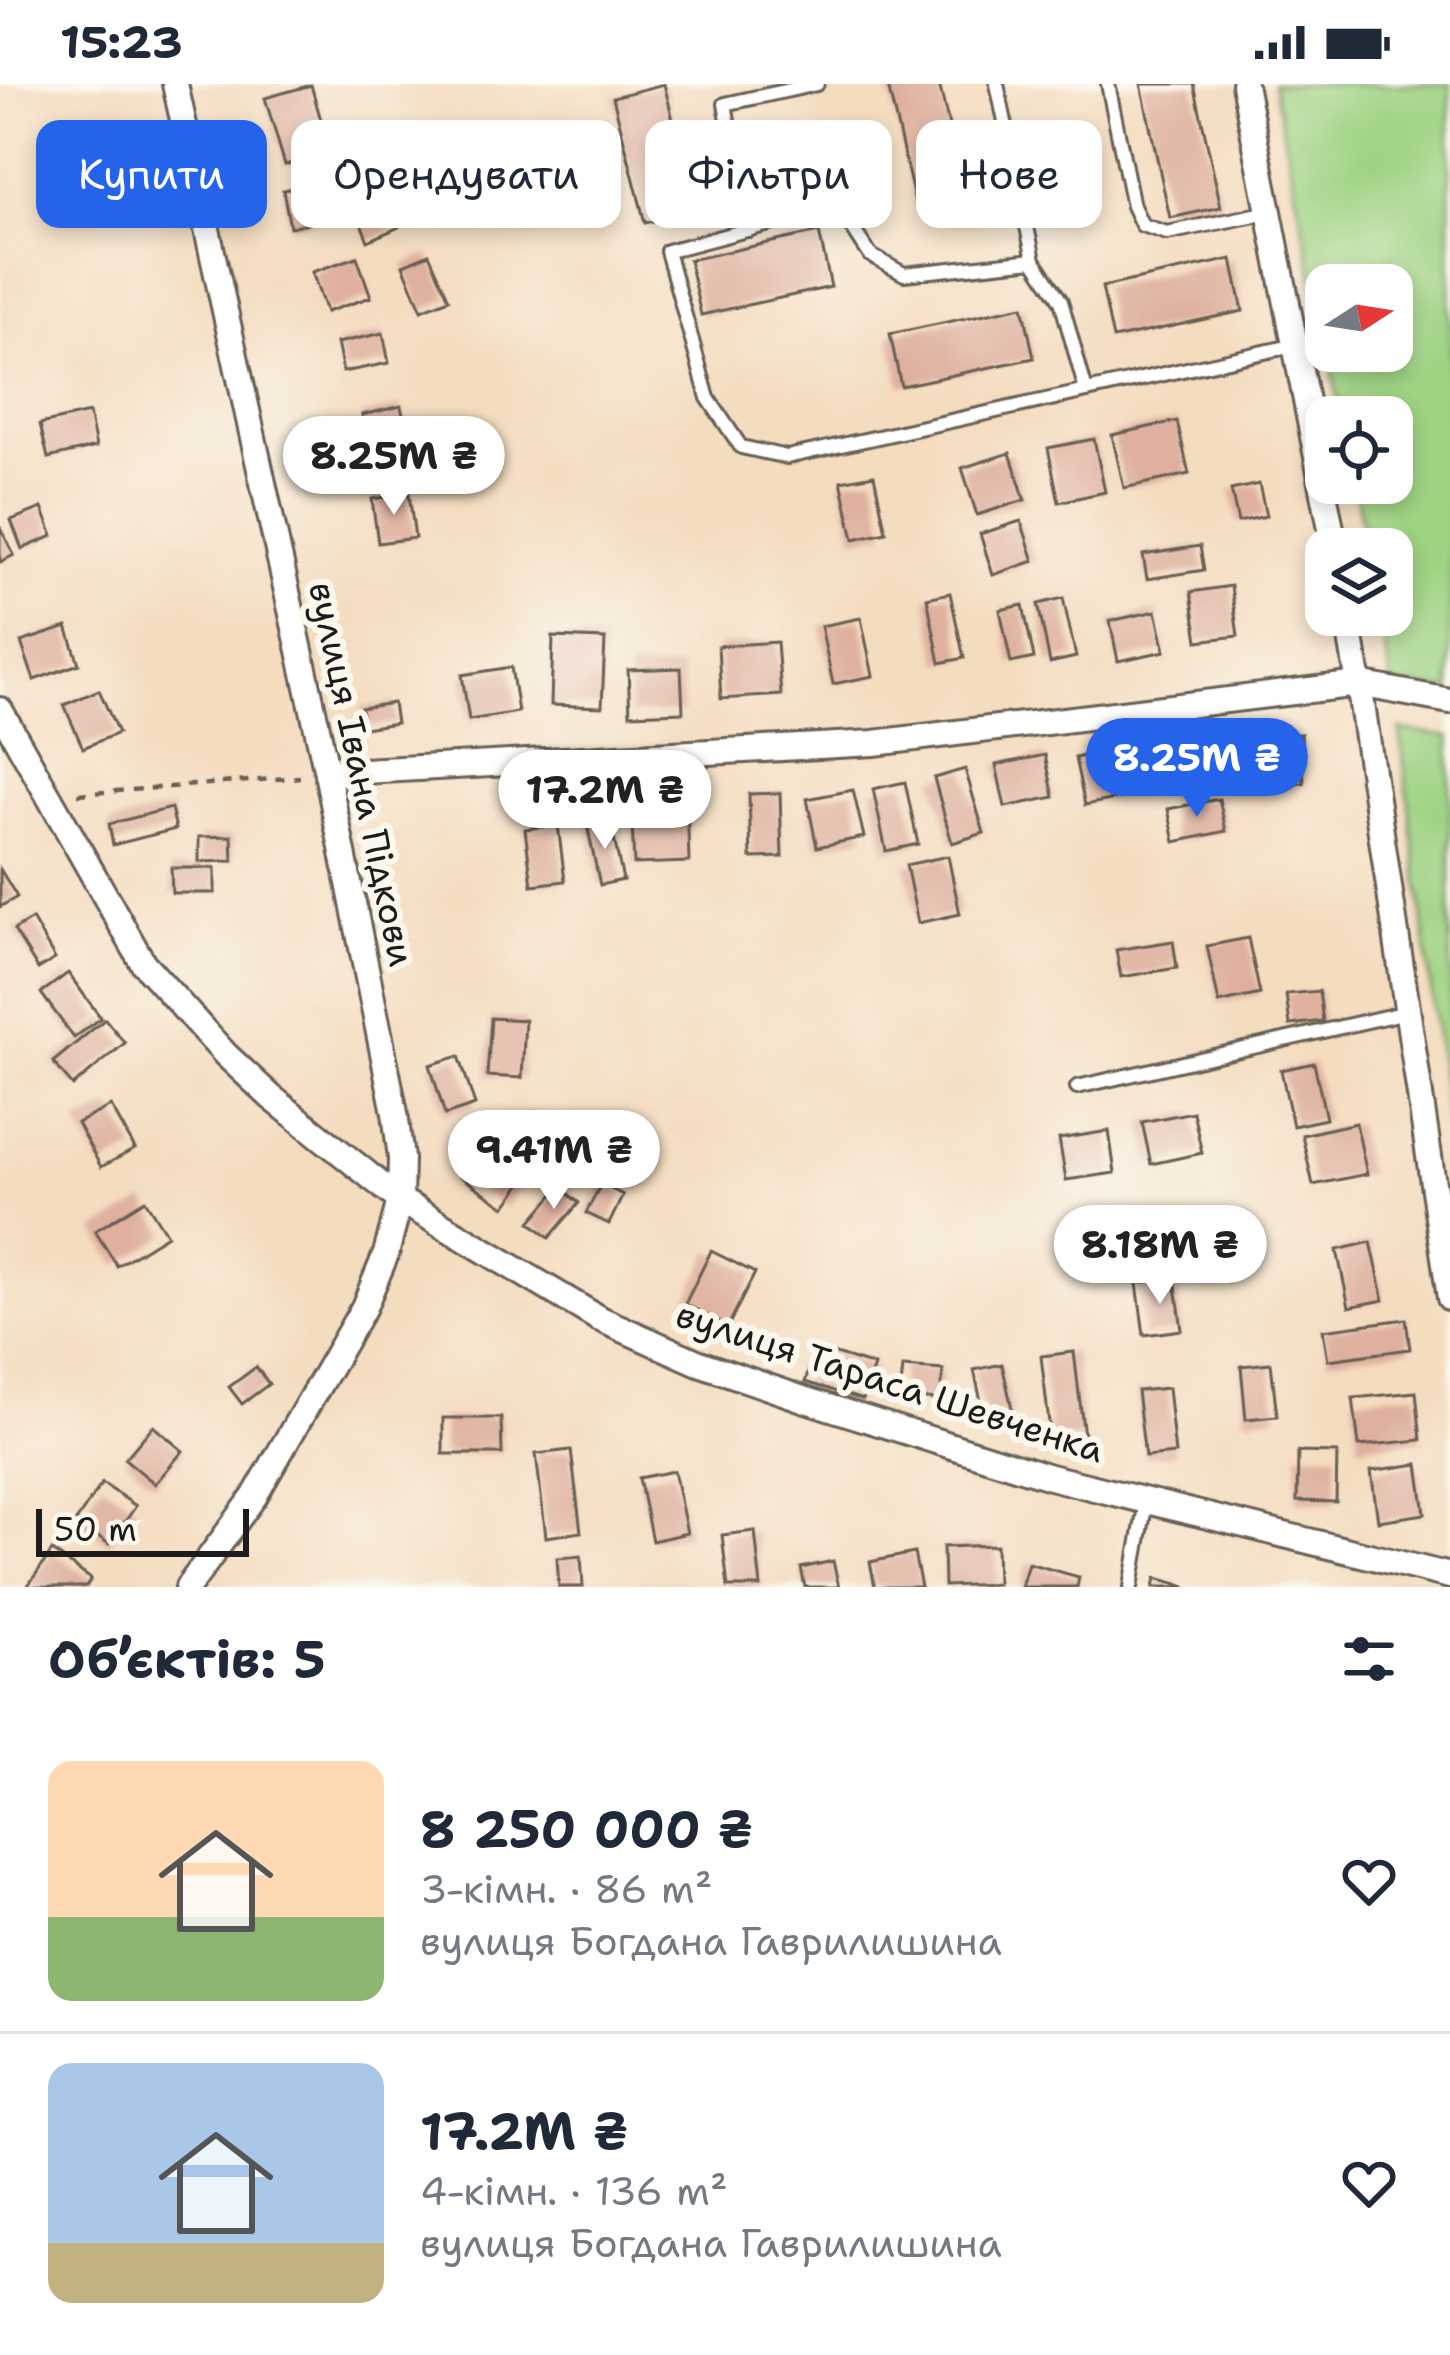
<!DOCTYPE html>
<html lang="uk">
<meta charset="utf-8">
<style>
:root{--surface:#fff;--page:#f2f2f3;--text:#1f2937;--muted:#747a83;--line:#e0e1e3;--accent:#2563eb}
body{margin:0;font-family:"Shantell Sans",sans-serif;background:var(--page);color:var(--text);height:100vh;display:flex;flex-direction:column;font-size:45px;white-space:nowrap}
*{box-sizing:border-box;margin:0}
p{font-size:39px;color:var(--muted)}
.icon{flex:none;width:66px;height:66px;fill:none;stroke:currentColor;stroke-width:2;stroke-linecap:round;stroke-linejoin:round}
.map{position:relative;height:1503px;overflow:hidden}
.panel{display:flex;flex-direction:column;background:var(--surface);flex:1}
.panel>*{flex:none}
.guide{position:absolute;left:36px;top:36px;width:1380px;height:108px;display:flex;gap:24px}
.needle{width:78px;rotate:78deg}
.tools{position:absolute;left:1305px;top:180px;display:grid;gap:24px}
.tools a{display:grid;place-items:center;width:108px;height:108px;border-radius:24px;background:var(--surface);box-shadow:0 6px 18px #0003;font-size:60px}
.scale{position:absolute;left:36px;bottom:30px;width:213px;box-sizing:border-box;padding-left:12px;border:6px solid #1c1c1c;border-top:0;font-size:33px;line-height:42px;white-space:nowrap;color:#1c1c1c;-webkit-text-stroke:9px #fbf7ec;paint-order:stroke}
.price{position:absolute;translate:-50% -102px;padding:0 27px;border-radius:42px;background:#fff;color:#222;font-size:39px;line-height:78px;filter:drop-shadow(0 3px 6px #0008)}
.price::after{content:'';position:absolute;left:50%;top:72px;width:36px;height:27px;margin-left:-18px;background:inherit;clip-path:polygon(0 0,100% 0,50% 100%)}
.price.selected{background:var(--accent);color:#fff}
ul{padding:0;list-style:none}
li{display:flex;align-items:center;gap:36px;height:300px;padding:0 48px}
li+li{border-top:3px solid var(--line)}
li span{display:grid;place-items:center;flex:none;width:336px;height:240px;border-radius:24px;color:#555}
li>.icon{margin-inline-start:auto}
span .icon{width:144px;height:144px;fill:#fffc;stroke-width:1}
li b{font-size:51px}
h2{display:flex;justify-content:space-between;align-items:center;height:144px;padding:0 48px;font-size:51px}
.pill{padding:0 42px;border-radius:24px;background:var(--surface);box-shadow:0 6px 18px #0003;font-size:42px;line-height:108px}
.pill.selected{background:var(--accent);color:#fff}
.status{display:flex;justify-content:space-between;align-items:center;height:84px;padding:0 60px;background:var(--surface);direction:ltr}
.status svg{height:33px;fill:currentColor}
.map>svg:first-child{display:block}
</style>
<div class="status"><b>15:23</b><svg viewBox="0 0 49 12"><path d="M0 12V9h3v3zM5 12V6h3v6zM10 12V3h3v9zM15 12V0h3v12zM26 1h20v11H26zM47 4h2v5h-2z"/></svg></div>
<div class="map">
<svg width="1450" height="1503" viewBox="0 0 1450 1503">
<rect width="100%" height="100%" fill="#fbf7ec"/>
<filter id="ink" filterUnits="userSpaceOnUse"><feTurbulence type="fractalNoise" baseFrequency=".00833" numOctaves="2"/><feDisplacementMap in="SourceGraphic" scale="24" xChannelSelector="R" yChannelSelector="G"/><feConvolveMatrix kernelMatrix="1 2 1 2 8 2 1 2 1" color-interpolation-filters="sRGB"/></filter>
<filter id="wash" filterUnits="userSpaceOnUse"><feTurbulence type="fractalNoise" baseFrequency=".004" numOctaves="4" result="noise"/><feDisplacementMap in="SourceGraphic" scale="48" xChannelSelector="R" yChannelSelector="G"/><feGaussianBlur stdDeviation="2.7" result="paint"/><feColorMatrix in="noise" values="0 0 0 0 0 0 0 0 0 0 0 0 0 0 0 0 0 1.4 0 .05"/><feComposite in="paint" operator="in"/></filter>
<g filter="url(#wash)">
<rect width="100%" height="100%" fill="#f4dcbf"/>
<g fill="#9ed383" stroke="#5d7850" stroke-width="3">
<polygon points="1273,0 1450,0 1450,606 1392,599 1379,531 1392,531 1392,465 1366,465 1354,399 1392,399 1392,333 1341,333 1329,267 1392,267 1392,201 1326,201 1326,251"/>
<polygon points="1400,646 1450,653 1450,1064"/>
</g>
<g id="blocks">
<g fill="#dfb09e">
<polygon points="664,0 696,127 645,139 613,13"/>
<polygon points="896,0 939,0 951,50 978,44 992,106 916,123 888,2"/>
<polygon points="1141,0 1194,0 1221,123 1170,134"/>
<polygon points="311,1 330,68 285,81 265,14"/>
<polygon points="406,46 411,71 358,83 352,58"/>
<polygon points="334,96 341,133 290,143 283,106"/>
<polygon points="390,120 399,143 368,157 359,134"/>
<polygon points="819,148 831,203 701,231 689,176"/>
<polygon points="429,170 449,215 422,226 403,181"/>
<polygon points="357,173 371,213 326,228 312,188"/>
<polygon points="1232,175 1243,227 1113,255 1102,203"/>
<polygon points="1023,222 1034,274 901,302 890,250"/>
<polygon points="383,249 389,279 343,288 337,259"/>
<polygon points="401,322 409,358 369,366 362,331"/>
<polygon points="89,329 96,363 48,374 40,340"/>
<polygon points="1177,337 1189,390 1124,404 1112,351"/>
<polygon points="1094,355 1105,408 1059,418 1048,364"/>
<polygon points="1010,369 1025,416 977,431 962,384"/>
<polygon points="874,391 886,448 854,455 841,397"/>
<polygon points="1259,400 1266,432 1238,438 1231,406"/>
<polygon points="409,410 415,454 378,459 372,415"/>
<polygon points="42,424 53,452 22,465 11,436"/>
<polygon points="1021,437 1034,477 993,491 980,450"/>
<polygon points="0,443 14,471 0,478"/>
<polygon points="1200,462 1204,486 1147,495 1143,471"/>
<polygon points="1231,502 1238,552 1198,557 1191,508"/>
<polygon points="950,509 964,574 940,579 927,514"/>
<polygon points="1063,514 1076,573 1050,579 1038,520"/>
<polygon points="1023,521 1034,574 1011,579 1000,526"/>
<polygon points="1156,527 1165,567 1118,577 1110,537"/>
<polygon points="861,534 873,592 833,600 821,542"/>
<polygon points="67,543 79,580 34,596 21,558"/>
<polygon points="553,553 605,555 602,623 551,621"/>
<polygon points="777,558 781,611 721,615 718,562"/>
<polygon points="511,583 518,628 469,636 462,591"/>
<polygon points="681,584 683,628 630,630 628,586"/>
<polygon points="99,606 118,649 83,664 64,621"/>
<polygon points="393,619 396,639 364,644 361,624"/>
<polygon points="1301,650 1304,699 1259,703 1256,654"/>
<polygon points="1130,662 1140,710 1085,721 1075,674"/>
<polygon points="1045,671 1054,713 1005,723 996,681"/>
<polygon points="965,685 984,749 952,759 934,694"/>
<polygon points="905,698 918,760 886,767 873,705"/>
<polygon points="853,706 864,753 817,763 807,715"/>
<polygon points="780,709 782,773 751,774 749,710"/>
<polygon points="1219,715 1226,747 1175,758 1168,725"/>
<polygon points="687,716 689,778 634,780 631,719"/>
<polygon points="171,724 176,745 113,761 109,740"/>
<polygon points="610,736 623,796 600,801 587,741"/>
<polygon points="558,741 565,797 532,801 525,745"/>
<polygon points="232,752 233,777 199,778 199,753"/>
<polygon points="948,772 960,830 918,839 906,781"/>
<polygon points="171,784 215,784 215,809 172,809"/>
<polygon points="0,785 17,813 0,823"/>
<polygon points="32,835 55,875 38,885 14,846"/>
<polygon points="1248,854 1260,910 1219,919 1207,862"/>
<polygon points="1173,857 1177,884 1121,893 1116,866"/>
<polygon points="68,889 101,934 74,954 41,909"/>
<polygon points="1319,907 1323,937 1290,941 1286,910"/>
<polygon points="491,934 525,936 522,994 487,992"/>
<polygon points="105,935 125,959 73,1002 53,978"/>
<polygon points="459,972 475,1021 445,1031 430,981"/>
<polygon points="1314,979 1326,1035 1293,1042 1281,986"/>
<polygon points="111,1022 135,1065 101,1083 77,1039"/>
<polygon points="1193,1028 1202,1069 1151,1080 1142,1038"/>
<polygon points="525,1029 554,1035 546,1074 518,1068"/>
<polygon points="1356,1039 1367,1090 1313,1101 1302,1051"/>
<polygon points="1109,1047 1115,1089 1066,1096 1059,1055"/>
<polygon points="592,1054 608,1065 587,1096 570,1084"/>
<polygon points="479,1064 525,1095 505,1123 460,1092"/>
<polygon points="601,1100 623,1111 609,1140 586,1129"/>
<polygon points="560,1103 579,1119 549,1154 530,1138"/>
<polygon points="145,1116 167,1151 117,1182 95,1147"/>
<polygon points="1371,1158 1384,1216 1349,1223 1337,1166"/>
<polygon points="711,1167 755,1189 728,1242 685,1220"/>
<polygon points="1175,1194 1182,1246 1144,1251 1137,1199"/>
<polygon points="1406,1235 1410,1265 1328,1276 1323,1246"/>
<polygon points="816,1264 874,1282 863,1316 805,1298"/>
<polygon points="1074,1268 1084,1352 1051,1356 1041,1272"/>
<polygon points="1271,1279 1277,1332 1246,1335 1241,1282"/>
<polygon points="1002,1280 1013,1329 985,1335 974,1286"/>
<polygon points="256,1283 269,1300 242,1320 229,1303"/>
<polygon points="903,1283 943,1286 940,1316 900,1313"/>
<polygon points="1168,1304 1175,1370 1145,1373 1137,1307"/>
<polygon points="1416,1308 1421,1356 1359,1362 1353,1314"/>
<polygon points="443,1334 501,1334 502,1370 443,1370"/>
<polygon points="153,1342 183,1367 155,1400 125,1375"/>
<polygon points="571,1366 581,1448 546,1453 536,1370"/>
<polygon points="1298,1368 1337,1369 1336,1418 1297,1417"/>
<polygon points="1418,1380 1425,1430 1378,1437 1371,1387"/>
<polygon points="674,1387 687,1449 652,1457 639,1394"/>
<polygon points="102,1399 136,1422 109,1460 76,1437"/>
<polygon points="755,1447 761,1503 728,1503 722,1451"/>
<polygon points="996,1461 997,1500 944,1502 943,1463"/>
<polygon points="52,1467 91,1495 86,1503 27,1503"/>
<polygon points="914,1469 921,1503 875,1503 870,1478"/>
<polygon points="581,1472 583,1503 559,1503 557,1474"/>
<polygon points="833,1477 839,1503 805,1503 801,1484"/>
<polygon points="1028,1479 1079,1493 1077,1503 1021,1503"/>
<polygon points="1156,1494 1185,1502 1185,1503 1154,1503"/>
</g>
</g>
</g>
<g filter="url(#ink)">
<use href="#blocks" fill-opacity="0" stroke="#685f55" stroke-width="3"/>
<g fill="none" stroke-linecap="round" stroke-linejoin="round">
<g stroke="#685f55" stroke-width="18">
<g id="service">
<polyline points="997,0 1034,176 1061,217 1086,307"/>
<polyline points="1108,0 1133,122 1142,141 1167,149 1270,128"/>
<polyline points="749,146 725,20 817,0"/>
<polyline points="1034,176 904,190 870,171 838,122 667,167 708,314 741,363 787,373 1296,261"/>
<polyline points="1077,1003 1407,928"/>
<polyline points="1131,1503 1146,1417"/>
</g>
</g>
<g stroke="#685f55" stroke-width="30">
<g id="minor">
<polyline points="175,0 327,689 395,1029 401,1074 400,1116 386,1170 364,1223 254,1413 188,1503"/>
<polyline points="1244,0 1335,465"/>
<polyline points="1347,531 1359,600 1450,1214"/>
<polyline points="0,626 143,879 226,971 271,1013 400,1116 598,1234 699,1279 806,1316 1050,1393 1450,1492"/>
<polyline points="327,689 874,659 1359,600 1450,617"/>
</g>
</g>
<polyline stroke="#685f55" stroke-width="4.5" stroke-dasharray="9 9" stroke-linecap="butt" points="78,710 300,693"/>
<use href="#service" stroke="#fff" stroke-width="12"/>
<use href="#minor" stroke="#fff" stroke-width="24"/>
</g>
</g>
<g text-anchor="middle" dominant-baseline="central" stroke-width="12" stroke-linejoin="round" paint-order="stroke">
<g font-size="36" fill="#1c1c1c" stroke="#fbf7ec">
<text transform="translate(362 690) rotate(78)">вулиця Івана Підкови</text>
<text transform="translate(890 1298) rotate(18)">вулиця Тараса Шевченка</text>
</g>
</g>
</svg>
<div class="tools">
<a><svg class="needle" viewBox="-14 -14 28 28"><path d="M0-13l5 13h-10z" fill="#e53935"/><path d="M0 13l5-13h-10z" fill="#747a83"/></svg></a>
<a><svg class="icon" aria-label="locate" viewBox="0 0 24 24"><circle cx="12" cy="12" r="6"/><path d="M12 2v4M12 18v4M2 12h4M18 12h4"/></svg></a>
<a><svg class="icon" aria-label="layers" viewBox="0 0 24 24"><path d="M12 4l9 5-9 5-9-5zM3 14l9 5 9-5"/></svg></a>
</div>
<div class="scale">50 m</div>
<b class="price" style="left:394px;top:434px">8.25M ₴</b>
<b class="price selected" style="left:1197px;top:736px">8.25M ₴</b>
<b class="price" style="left:605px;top:768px">17.2M ₴</b>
<b class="price" style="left:554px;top:1128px">9.41M ₴</b>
<b class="price" style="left:1160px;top:1223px">8.18M ₴</b>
<div class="guide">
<a class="pill selected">Купити</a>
<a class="pill">Орендувати</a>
<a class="pill">Фільтри</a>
<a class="pill">Нове</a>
</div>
</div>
<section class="panel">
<h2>Об’єктів: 5<svg class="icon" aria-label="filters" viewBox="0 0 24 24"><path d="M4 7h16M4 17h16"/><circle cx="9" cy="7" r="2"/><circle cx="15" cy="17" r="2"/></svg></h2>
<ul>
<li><span style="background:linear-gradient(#ffd9b3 65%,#8fb573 0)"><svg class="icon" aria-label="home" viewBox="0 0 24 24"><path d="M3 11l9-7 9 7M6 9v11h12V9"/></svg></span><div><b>8 250 000 ₴</b><p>3-кімн. · 86 m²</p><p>вулиця Богдана Гаврилишина</p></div><svg class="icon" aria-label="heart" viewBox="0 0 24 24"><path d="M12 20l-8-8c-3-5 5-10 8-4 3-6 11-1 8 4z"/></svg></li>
<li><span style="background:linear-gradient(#a9c7e8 75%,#c2b280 0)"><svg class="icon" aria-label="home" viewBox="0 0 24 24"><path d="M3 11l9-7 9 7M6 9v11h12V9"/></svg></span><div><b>17.2M ₴</b><p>4-кімн. · 136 m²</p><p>вулиця Богдана Гаврилишина</p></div><svg class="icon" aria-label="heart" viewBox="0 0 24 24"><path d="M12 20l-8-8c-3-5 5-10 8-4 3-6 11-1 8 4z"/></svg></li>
</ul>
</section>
